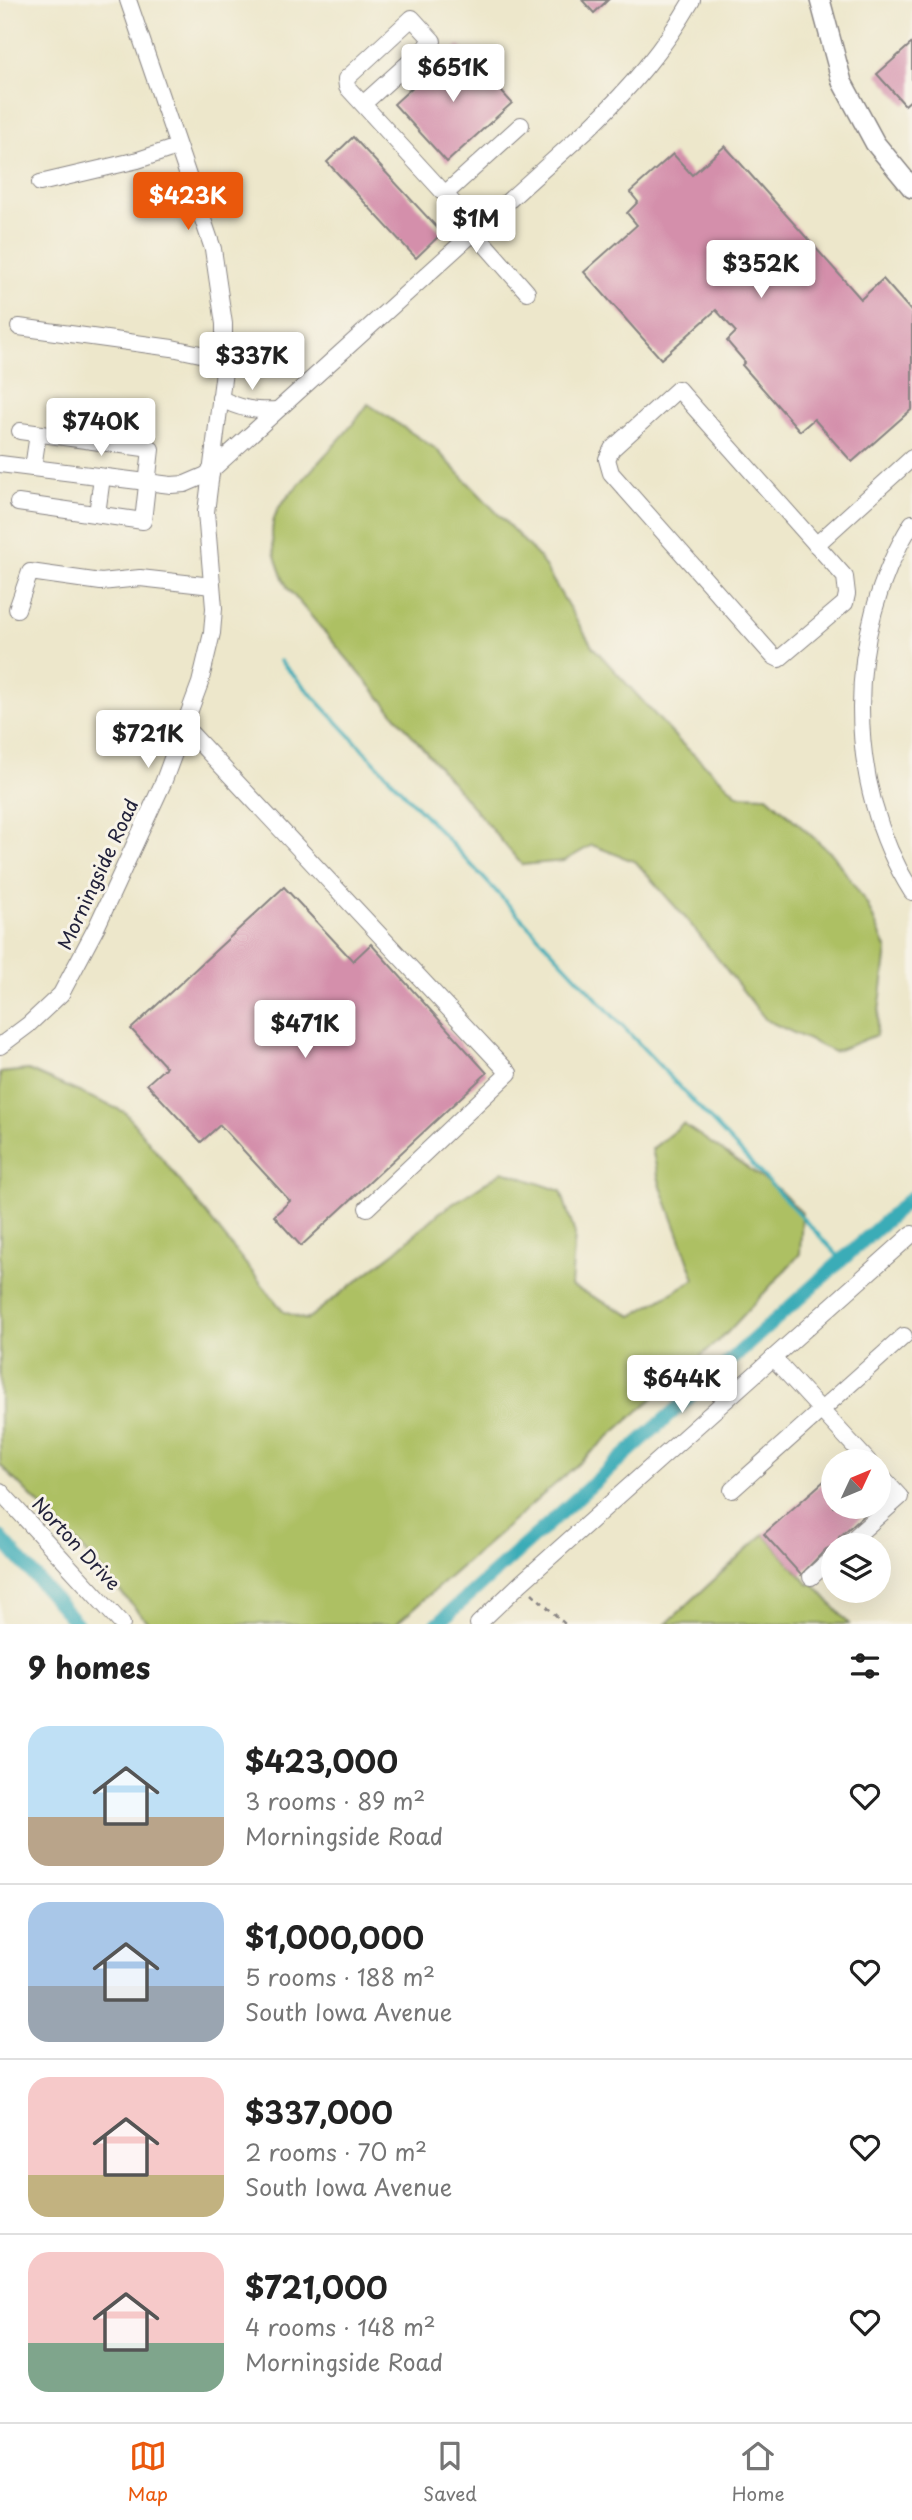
<!DOCTYPE html>
<meta charset="utf-8">
<style>
:root{--surface:#fff;--page:#f2f2f2;--text:#222;--muted:#767676;--line:#e0e0e0;--accent:#ea580c}
body{margin:0;font-family:"Playpen Sans",sans-serif;background:var(--page);color:var(--text);height:100vh;display:flex;flex-direction:column;font-size:26px;white-space:nowrap}
*{box-sizing:border-box;margin:0}
p{font-size:23px;color:var(--muted)}
.icon{flex:none;width:38px;height:38px;fill:none;stroke:currentColor;stroke-width:2;stroke-linecap:round;stroke-linejoin:round}
.map{position:relative;height:1624px;overflow:hidden}
.side{display:flex;flex-direction:column;background:var(--surface);flex:1}
.side>*{flex:none}
.needle{width:46px;rotate:46deg}
.fabs{position:absolute;left:821px;top:1449px;display:grid;gap:14px}
.fabs a{display:grid;place-items:center;width:70px;height:70px;border-radius:50%;background:var(--surface);box-shadow:0 7px 28px #0002;font-size:35px}
.price{position:absolute;translate:-50% -60px;padding:0 16px;border-radius:7px;background:#fff;color:#222;font-size:23px;line-height:46px;filter:drop-shadow(0 2px 4px #0008)}
.price::after{content:'';position:absolute;left:50%;top:42px;width:21px;height:16px;margin-left:-10px;background:inherit;clip-path:polygon(0 0,100% 0,50% 100%)}
.price.selected{background:var(--accent);color:#fff}
ul{padding:0;list-style:none}
li{display:flex;align-items:center;gap:21px;height:175px;padding:0 28px}
li+li{border-top:2px solid var(--line)}
li span{display:grid;place-items:center;flex:none;width:196px;height:140px;border-radius:21px;color:#555}
li>.icon{margin-inline-start:auto}
span .icon{width:84px;height:84px;fill:#fffc;stroke-width:1}
li b{font-size:30px}
h2{display:flex;justify-content:space-between;align-items:center;height:84px;padding:0 28px;font-size:30px}
.menu{display:flex;justify-content:space-around;align-items:center;height:98px;border-top:2px solid var(--line);background:var(--surface);font-size:19px;color:var(--muted)}
.menu a{display:grid;justify-items:center;gap:4px}
.menu .selected{color:var(--accent)}
.map>svg:first-child{display:block}
</style>
<div class="map">
<svg width="912" height="1624" viewBox="0 0 912 1624">
<rect width="100%" height="100%" fill="#f7f3e8"/>
<filter id="ink" filterUnits="userSpaceOnUse"><feTurbulence type="fractalNoise" baseFrequency=".0143" numOctaves="2"/><feDisplacementMap in="SourceGraphic" scale="14" xChannelSelector="R" yChannelSelector="G"/><feConvolveMatrix kernelMatrix="1 2 1 2 8 2 1 2 1" color-interpolation-filters="sRGB"/></filter>
<filter id="wash" filterUnits="userSpaceOnUse"><feTurbulence type="fractalNoise" baseFrequency=".00686" numOctaves="4" result="noise"/><feDisplacementMap in="SourceGraphic" scale="28" xChannelSelector="R" yChannelSelector="G"/><feGaussianBlur stdDeviation="1.57" result="paint"/><feColorMatrix in="noise" values="0 0 0 0 0 0 0 0 0 0 0 0 0 0 0 0 0 1.4 0 .05"/><feComposite in="paint" operator="in"/></filter>
<g filter="url(#wash)">
<rect width="100%" height="100%" fill="#ede7cb"/>
<g fill="#adc064" stroke="#687150" stroke-width="2">
<path d="M 368,404 L 436,449 L 539,557 L 592,646 L 680,742 L 738,795 L 767,796 L 833,855 L 867,904 L 887,950 L 876,1035 L 834,1052 L 766,1020 L 688,921 L 636,862 L 592,845 L 564,861 L 522,865 L 288,589 C 277,566 265,536 277,511 C 281,502 291,494 298,486 C 320,458 348,434 368,404 Z"/>
<polygon points="28,1070 125,1112 284,1312 306,1320 396,1251 439,1213 503,1171 561,1191 575,1234 571,1286 632,1316 695,1279 660,1184 652,1149 683,1124 778,1189 802,1213 800,1254 727,1333 396,1624 149,1624 79,1545 0,1465 0,1073"/>
<polygon points="764,1534 809,1585 813,1583 849,1624 666,1624"/>
</g>
<g fill="none" stroke-linecap="round" stroke-linejoin="round">
<polyline stroke="#3bacb7" stroke-width="3.5" points="280,661 842,1260"/>
<g stroke="#3bacb7" stroke-width="14">
<polyline points="0,1537 77,1624"/>
<polyline points="437,1624 912,1197"/>
</g>
</g>
<g id="blocks">
<g fill="#d48fab">
<polygon points="582,0 608,0 594,13"/>
<polygon points="912,43 912,99 905,105 877,74"/>
<polygon points="459,45 512,103 447,162 394,104"/>
<polygon points="353,137 442,233 416,258 327,162"/>
<polygon points="725,146 861,299 883,279 912,312 912,409 852,462 814,419 800,431 742,365 745,362 727,341 736,332 716,310 661,359 584,272 637,225 627,213 638,202 630,192 673,154 692,175"/>
<polygon points="284,887 353,961 371,944 487,1073 301,1246 274,1216 290,1201 220,1125 201,1142 147,1084 166,1067 131,1029"/>
<polygon points="833,1473 833,1507 873,1507 839,1537 836,1545 826,1549 801,1575 764,1534"/>
</g>
</g>
</g>
<g filter="url(#ink)">
<use href="#blocks" fill-opacity="0" stroke="#888483" stroke-width="2"/>
<g fill="none" stroke-linecap="round" stroke-linejoin="round">
<g stroke="#888483" stroke-width="18">
<g id="minor">
<polyline points="363,104 433,41 412,18 346,79 347,87 477,229"/>
<polyline points="40,183 138,160 177,147"/>
<polyline points="445,194 521,125"/>
<polyline points="474,232 527,292"/>
<polyline points="19,327 172,348 224,359"/>
<polygon points="678,389 845,577 847,594 845,603 779,659 773,656 611,473 607,459 612,449"/>
<path d="M 220,398 C 239,409 255,411 277,410"/>
<path d="M 0,464 L 171,485 L 185,484 L 206,475 L 590,127 C 630,88 664,49 692,0"/>
<polyline points="33,468 38,434"/>
<polyline points="18,503 143,521 151,449 20,431"/>
<polyline points="97,514 102,477"/>
<path d="M 912,523 C 844,632 844,784 912,892"/>
<polyline points="816,545 912,458"/>
<polyline points="17,609 30,572 101,582 140,578 212,586"/>
<polyline points="184,726 509,1073 367,1208"/>
<polyline points="0,1046 28,1025 61,994 97,926 163,783 200,683 212,633 214,608 206,512 224,371 224,324 213,249 128,0"/>
<polyline points="773,1358 868,1461"/>
<polyline points="732,1490 904,1336"/>
<polyline points="0,1491 122,1624"/>
<polyline points="846,1545 900,1497 878,1473"/>
<polyline points="811,1577 833,1557"/>
<polyline points="478,1624 521,1583 912,1234"/>
</g>
</g>
<g stroke="#888483" stroke-width="22">
<polyline id="major" points="820,0 842,82 875,143 912,188"/>
</g>
<polyline stroke="#888483" stroke-width="2.5" stroke-dasharray="5 5" stroke-linecap="butt" points="532,1593 565,1624"/>
<use href="#minor" stroke="#fff" stroke-width="16"/>
<use href="#major" stroke="#fff" stroke-width="19"/>
</g>
</g>
<g text-anchor="middle" dominant-baseline="central" stroke-width="6" stroke-linejoin="round" paint-order="stroke">
<g font-size="19" fill="#22223b" stroke="#f7f3e8">
<text transform="translate(97 874) rotate(-65)">Morningside Road</text>
<text transform="translate(77 1543) rotate(47)">Norton Drive</text>
</g>
</g>
</svg>
<div class="fabs">
<a><svg class="needle" viewBox="-14 -14 28 28"><path d="M0-13l5 13h-10z" fill="#e53935"/><path d="M0 13l5-13h-10z" fill="#767676"/></svg></a>
<a><svg class="icon" aria-label="layers" viewBox="0 0 24 24"><path d="M12 4l9 5-9 5-9-5zM3 14l9 5 9-5"/></svg></a>
</div>
<b class="price" style="left:453px;top:104px">$651K</b>
<b class="price selected" style="left:188px;top:232px">$423K</b>
<b class="price" style="left:476px;top:255px">$1M</b>
<b class="price" style="left:761px;top:300px">$352K</b>
<b class="price" style="left:252px;top:392px">$337K</b>
<b class="price" style="left:101px;top:458px">$740K</b>
<b class="price" style="left:148px;top:770px">$721K</b>
<b class="price" style="left:305px;top:1060px">$471K</b>
<b class="price" style="left:682px;top:1415px">$644K</b>
</div>
<section class="side">
<h2>9 homes<svg class="icon" aria-label="filters" viewBox="0 0 24 24"><path d="M4 7h16M4 17h16"/><circle cx="9" cy="7" r="2"/><circle cx="15" cy="17" r="2"/></svg></h2>
<ul>
<li><span style="background:linear-gradient(#bfe0f5 65%,#b9a48a 0)"><svg class="icon" aria-label="home" viewBox="0 0 24 24"><path d="M3 11l9-7 9 7M6 9v11h12V9"/></svg></span><div><b>$423,000</b><p>3 rooms · 89 m²</p><p>Morningside Road</p></div><svg class="icon" aria-label="heart" viewBox="0 0 24 24"><path d="M12 20l-8-8c-3-5 5-10 8-4 3-6 11-1 8 4z"/></svg></li>
<li><span style="background:linear-gradient(#a9c7e8 60%,#9aa5b1 0)"><svg class="icon" aria-label="home" viewBox="0 0 24 24"><path d="M3 11l9-7 9 7M6 9v11h12V9"/></svg></span><div><b>$1,000,000</b><p>5 rooms · 188 m²</p><p>South Iowa Avenue</p></div><svg class="icon" aria-label="heart" viewBox="0 0 24 24"><path d="M12 20l-8-8c-3-5 5-10 8-4 3-6 11-1 8 4z"/></svg></li>
<li><span style="background:linear-gradient(#f6c9c9 70%,#c2b280 0)"><svg class="icon" aria-label="home" viewBox="0 0 24 24"><path d="M3 11l9-7 9 7M6 9v11h12V9"/></svg></span><div><b>$337,000</b><p>2 rooms · 70 m²</p><p>South Iowa Avenue</p></div><svg class="icon" aria-label="heart" viewBox="0 0 24 24"><path d="M12 20l-8-8c-3-5 5-10 8-4 3-6 11-1 8 4z"/></svg></li>
<li><span style="background:linear-gradient(#f6c9c9 65%,#7fa58c 0)"><svg class="icon" aria-label="home" viewBox="0 0 24 24"><path d="M3 11l9-7 9 7M6 9v11h12V9"/></svg></span><div><b>$721,000</b><p>4 rooms · 148 m²</p><p>Morningside Road</p></div><svg class="icon" aria-label="heart" viewBox="0 0 24 24"><path d="M12 20l-8-8c-3-5 5-10 8-4 3-6 11-1 8 4z"/></svg></li>
</ul>
</section>
<nav class="menu">
<a class="selected"><svg class="icon" aria-label="map" viewBox="0 0 24 24"><path d="M3 6l6-2 6 2 6-2v14l-6 2-6-2-6 2zM9 4v14M15 6v14"/></svg>Map</a>
<a><svg class="icon" aria-label="saved" viewBox="0 0 24 24"><path d="M7 4h10v16l-5-4-5 4z"/></svg>Saved</a>
<a><svg class="icon" aria-label="home" viewBox="0 0 24 24"><path d="M3 11l9-7 9 7M6 9v11h12V9"/></svg>Home</a>
</nav>
